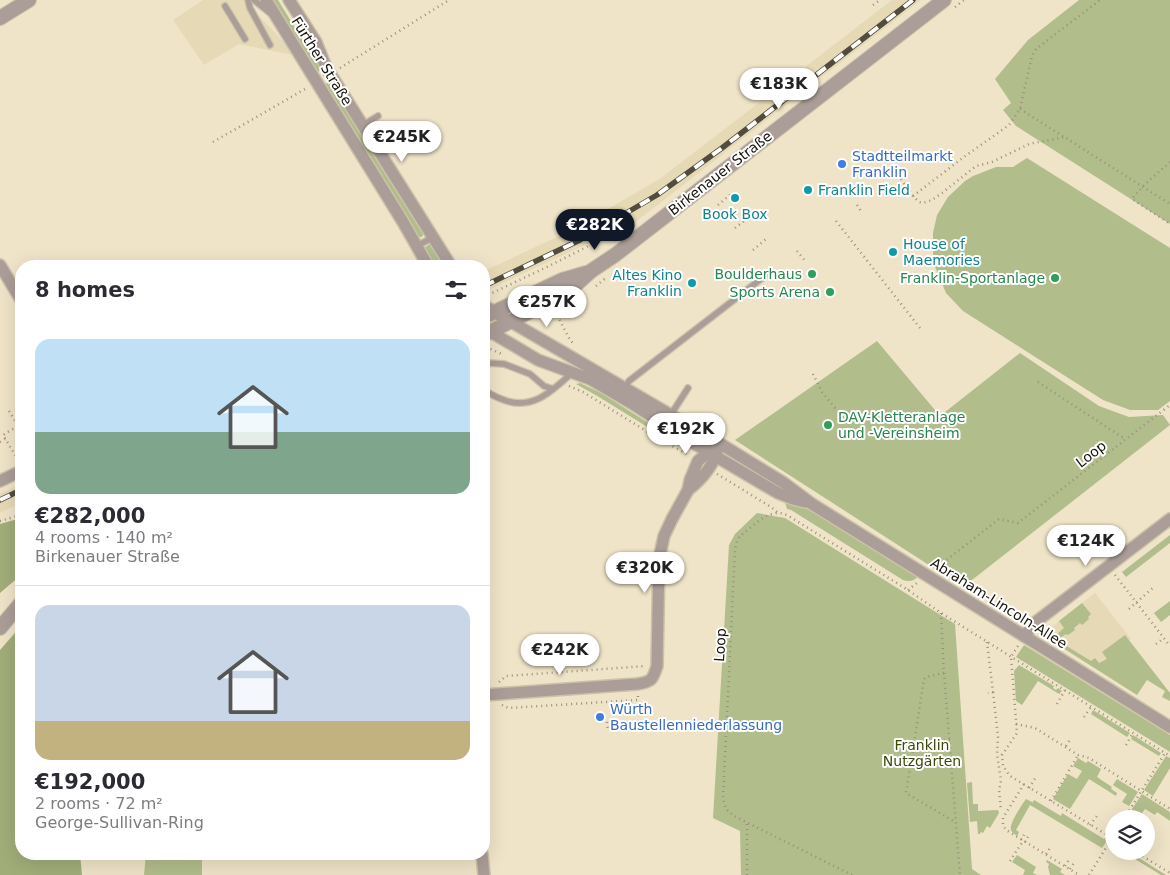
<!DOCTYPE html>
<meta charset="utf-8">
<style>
:root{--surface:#fff;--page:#f7f7f7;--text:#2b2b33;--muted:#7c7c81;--line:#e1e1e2;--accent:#111827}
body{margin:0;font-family:"DejaVu Sans",sans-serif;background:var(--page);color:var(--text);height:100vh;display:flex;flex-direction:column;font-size:19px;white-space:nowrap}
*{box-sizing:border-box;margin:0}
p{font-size:16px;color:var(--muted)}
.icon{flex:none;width:28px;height:28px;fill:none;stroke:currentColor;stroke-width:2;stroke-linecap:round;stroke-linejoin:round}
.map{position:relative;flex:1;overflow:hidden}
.details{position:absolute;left:15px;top:260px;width:475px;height:600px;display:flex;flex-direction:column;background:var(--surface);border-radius:20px;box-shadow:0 5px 20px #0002}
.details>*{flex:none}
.buttons{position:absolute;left:1105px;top:810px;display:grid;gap:10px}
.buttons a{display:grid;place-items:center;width:50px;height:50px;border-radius:50%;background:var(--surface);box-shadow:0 5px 20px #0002;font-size:25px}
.price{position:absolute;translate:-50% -42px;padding:0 11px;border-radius:18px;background:#fff;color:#222;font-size:16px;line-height:32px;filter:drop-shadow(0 1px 2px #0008)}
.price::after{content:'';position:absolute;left:50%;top:30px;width:15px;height:11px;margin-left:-8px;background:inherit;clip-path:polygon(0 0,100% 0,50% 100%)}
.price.on{background:var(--accent);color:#fff}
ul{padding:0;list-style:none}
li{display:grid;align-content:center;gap:10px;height:265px;padding:0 20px}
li+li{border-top:1px solid var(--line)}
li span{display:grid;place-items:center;height:155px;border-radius:15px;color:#555}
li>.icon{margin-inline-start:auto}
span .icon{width:90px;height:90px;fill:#fffc;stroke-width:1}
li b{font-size:21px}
h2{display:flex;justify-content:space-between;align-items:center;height:60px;padding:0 20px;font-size:21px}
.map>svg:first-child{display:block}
</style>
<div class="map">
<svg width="1170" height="875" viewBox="0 0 1170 875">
<rect width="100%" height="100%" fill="#efe4c8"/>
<g fill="#e6d9b5">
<polygon points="203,0 244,0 297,56 239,44 204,65 173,20"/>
<polygon points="892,0 921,0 638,220 484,292 484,271 572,230 661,178"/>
<polygon points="21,484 21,503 0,513 0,494"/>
<polygon points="1095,593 1131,639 1127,641 1137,695 1052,641 1048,635 1048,631 1052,627"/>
</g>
<g fill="#b2bd8c">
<polygon points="271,0 278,0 321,70 316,73"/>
<polygon points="1079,0 1170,0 1170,224 1016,126 1003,110 1011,103 995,79 1028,40"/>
<polygon points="331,81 424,232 422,237 418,237 323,85"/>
<polygon points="1027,158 1170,248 1170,401 1158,410 1130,410 1103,400 963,311 946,293 933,262 933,233 937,215 948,197 965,181 973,176 996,167 1013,167"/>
<polygon points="431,243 445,266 435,266 424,248"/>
<polygon points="877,341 940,416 1020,353 1099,406 1129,417 1163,415 1170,425 963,587 735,440"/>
<polygon points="580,383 601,393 680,443 678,446 599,397 576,384"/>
<path d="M 785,502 L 810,510 L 918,577 C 913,581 910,582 903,580 L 791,510 L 787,509 Z"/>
<polygon points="757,513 785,518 955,624 972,869 981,875 741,875 740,831 713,818 729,545 735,534"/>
<polygon points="1170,535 1170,543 1126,577 1122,572"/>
<polygon points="1170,601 1170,615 1161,622 1154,613"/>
<polygon points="1082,603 1091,614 1088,617 1089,619 1082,625 1080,623 1074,628 1075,630 1068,635 1066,634 1060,638 1061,641 1060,642 1091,661 1095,658 1099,663 1107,659 1102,652 1125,635 1170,693 1170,701 1162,697 1165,691 1147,680 1137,695 1052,641 1048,635 1048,631 1054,637 1064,628 1059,621"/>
<polygon points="1024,645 1170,735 1170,752 1016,657"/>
<polygon points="1019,665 1054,686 1053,688 1056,690 1058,688 1062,691 1059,694 1038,681 1022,705 1016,701 1014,671"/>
<polygon points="1093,710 1130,733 1127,737 1091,714"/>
<polygon points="1133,735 1161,753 1159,756 1131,739"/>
<polygon points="1166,756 1170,758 1170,768 1153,796 1144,790"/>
<polygon points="1078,758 1086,763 1088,761 1101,769 1097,777 1112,787 1111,789 1117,793 1116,796 1089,779 1070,809 1053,799 1068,774 1077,779 1082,771 1073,766"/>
<polygon points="1117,779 1138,792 1129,806 1122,802 1127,794 1113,785"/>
<polygon points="972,782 973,804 978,804 978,811 998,810 999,813 990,828 987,826 983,833 981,832 980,834 978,834 977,821 970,822 967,783"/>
<polygon points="1142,794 1170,812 1170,821 1157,812 1155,815 1145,809 1138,819 1132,819 1132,809"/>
<path d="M 1026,799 L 1032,802 L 1032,803 L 1034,800 L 1061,816 L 1062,813 L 1104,839 L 1106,837 L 1108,839 L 1102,848 L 1030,805 L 1016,830 L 1019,832 L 1017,836 C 1015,834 1012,833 1011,830 C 1009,823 1022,805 1026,799 Z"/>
<polygon points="1122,851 1128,851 1166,875 1161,875"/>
<polygon points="146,854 202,854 202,875 144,875"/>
<polygon points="1017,855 1036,867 1033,873 1037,875 1023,875 1025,870 1012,862"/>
<polygon points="1047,860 1062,869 1060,872 1065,875 1050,875 1048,867 1049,864 1046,862"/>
</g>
<g fill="#a1ad79">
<polygon points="21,518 21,575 0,593 0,524"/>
<polygon points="21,626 21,854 80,854 82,875 0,875 0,650"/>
</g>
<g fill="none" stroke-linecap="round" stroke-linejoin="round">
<g stroke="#ccc2a9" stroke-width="8">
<g id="service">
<polyline points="248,0 250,8 270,45"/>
<polyline points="254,0 270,13"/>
<polyline points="225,6 245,39"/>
<polyline points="363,125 378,116"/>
<polyline points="417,246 428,240 432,236"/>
<polyline points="484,365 488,363 504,364 530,374 544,386 553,389"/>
<polyline points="625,388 629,381 770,272"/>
<path d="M 484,389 C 490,395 496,397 504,400 C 533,411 553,390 573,372"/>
<polyline points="670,416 688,388"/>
</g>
</g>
<g stroke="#ccc2a9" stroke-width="14">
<g id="minor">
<polyline points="266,0 403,222 428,266"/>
<polyline points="289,0 316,42 326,67 451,266"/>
<polyline points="0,265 21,300"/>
<polyline points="484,305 494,312 719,443 784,483 812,504 1170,727"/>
<polyline points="484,328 538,360 590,379 631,403 688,440 778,493 793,499 805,502"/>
<polyline points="0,481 21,471"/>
<path d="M 688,490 C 701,480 713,466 718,449"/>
<polyline points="1024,636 1037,621 1170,519"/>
<path d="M 484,695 L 637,684 C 652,682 653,679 657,666 L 659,559 L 664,536 L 672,519 L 688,490 L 690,480 L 698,461 L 719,443"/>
<polyline points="482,854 484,875"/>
</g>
</g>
<g stroke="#ccc2a9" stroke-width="16">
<g id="tertiary">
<polyline points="0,18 29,0"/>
<polyline points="484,317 562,280 586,273"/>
<polyline points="484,335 529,312 543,302 570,290 591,271 615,255 944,0"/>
<polyline points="0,628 21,603"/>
</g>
</g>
<g stroke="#98907b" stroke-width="2.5" stroke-dasharray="1 4" stroke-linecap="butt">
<polyline points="873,5 880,0"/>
<polyline points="955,7 964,0"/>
<polyline points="340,68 449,0"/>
<polyline points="1020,109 1170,204"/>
<polyline points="213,142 307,88"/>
<polyline points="1170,162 1143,186 1132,199 1170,224"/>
<polyline points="898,175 913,196 919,202 923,203 932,200 942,193 976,166 992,162 1029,144 1065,137"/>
<polyline points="913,196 964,157 1009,125 1020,109 1032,56 1036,49 1100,0"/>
<polyline points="718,205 732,193"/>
<polyline points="857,205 861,211"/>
<polyline points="836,221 920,328"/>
<polyline points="735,228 748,218"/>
<polyline points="753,250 766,239"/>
<polyline points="797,251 806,262"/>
<polyline points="596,286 607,277"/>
<polyline points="488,295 549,266 604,238 615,240"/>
<polyline points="555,311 570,340 574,344"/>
<polyline points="486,347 504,355"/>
<polyline points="813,374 822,392 844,419"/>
<polyline points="1038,382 1125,439"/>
<polyline points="569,386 583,392 651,434 690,456"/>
<polyline points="9,411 19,427"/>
<polyline points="0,442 5,439"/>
<polyline points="18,460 3,435 21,424"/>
<polyline points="717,474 771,507 777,512"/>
<polyline points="0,521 21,515"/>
<polyline points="935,569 999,519 1018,523 1170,405"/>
<polyline points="1115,575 1170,646"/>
<polyline points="908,590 917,583"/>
<polyline points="1129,609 1155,586"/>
<polyline points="941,613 944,673 960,875"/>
<polyline points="987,642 993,692 988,693"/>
<polyline points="1156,644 1164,638"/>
<polyline points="1018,646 1011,657 1017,733 1002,755 1003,766 1010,776 1114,839"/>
<polyline points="499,682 506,676 646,666"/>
<polyline points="993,692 998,737 997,754 1001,781 999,790 1001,811"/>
<polyline points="1057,704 1065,690"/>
<polyline points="502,705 508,708 638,700 638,695"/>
<polyline points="1084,717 1091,707"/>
<polyline points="607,722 608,731"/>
<polyline points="1016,724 1035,728 1078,755 1089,758 1170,809"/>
<polyline points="950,740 914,743 906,793 955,822"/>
<polyline points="914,743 924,679 926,677 944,673"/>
<polyline points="1126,745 1133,733"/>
<polyline points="1066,746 1071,738"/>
<polyline points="1024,784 1003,818 1003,825 1006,830 1079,875"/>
<polyline points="1029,788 1036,777"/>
<polyline points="1051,801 1078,755"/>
<polyline points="1124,819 1165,753"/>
<polyline points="1090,825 1097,816"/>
<polyline points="1021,840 1025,833"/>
<polyline points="1025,842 1029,835"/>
<polyline points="1134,851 1170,873"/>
<polyline points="1046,854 1050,848"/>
<polyline points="1010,861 1023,841"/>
<polyline points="1065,866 1069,860"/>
<polyline points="1070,869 1074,863"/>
<polyline points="747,875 747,823"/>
<path d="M 852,875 L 734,816 L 726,809 L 723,798 L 735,549 L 737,542 L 740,536 C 754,526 769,507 787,515 L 908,590 L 941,613 L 1170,756"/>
<polyline points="1089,875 1114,835"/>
</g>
<use href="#service" stroke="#ab9d98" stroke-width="5.5"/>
<use href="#minor" stroke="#ab9d98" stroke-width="11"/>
<use href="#tertiary" stroke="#ab9d98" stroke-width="14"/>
<g stroke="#514c3d" stroke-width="5.5">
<g id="rail">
<polyline points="484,286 534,262 580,240 657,195 722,148 913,0"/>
<polyline points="0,500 21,490"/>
</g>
</g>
<use href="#rail" stroke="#fff" stroke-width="4" stroke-dasharray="11" stroke-linecap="butt"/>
</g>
<g fill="#3f7fe0" stroke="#fff" stroke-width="2">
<circle cx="842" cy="164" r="5"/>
<circle cx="600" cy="717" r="5"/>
</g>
<g fill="#0f9aa8" stroke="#fff" stroke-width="2">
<circle cx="808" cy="190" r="5"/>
<circle cx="735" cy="198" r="5"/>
<circle cx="893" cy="252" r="5"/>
<circle cx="692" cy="283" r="5"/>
</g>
<g fill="#2e9e5b" stroke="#fff" stroke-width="2">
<circle cx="812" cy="274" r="5"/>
<circle cx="1055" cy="278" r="5"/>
<circle cx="830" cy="292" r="5"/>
<circle cx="828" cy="425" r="5"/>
</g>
<g text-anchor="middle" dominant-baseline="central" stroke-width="4" stroke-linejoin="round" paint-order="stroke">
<g font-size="14" fill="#151208" stroke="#fff">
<text transform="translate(322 61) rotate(58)">Fürther Straße</text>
<text transform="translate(720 173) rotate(-38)">Birkenauer Straße</text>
<text transform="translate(1091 454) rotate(-38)">Loop</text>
<text transform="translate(999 603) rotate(32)">Abraham-Lincoln-Allee</text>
<text transform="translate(720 645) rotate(-87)">Loop</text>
</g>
<g font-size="14" fill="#366cbe" stroke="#fff" text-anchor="start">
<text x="852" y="156">Stadtteilmarkt<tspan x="852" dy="16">Franklin</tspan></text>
<text x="610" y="709">Würth<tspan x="610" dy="16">Baustellenniederlassung</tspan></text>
</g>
<g font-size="14" fill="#0d838f" stroke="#fff" text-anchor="start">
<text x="818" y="190">Franklin Field</text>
<text x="735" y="214" text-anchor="middle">Book Box</text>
<text x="903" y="244">House of<tspan x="903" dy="16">Maemories</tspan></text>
<text x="682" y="275" text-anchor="end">Altes Kino<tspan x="682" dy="16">Franklin</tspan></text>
</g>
<g font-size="14" fill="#27864d" stroke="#fff" text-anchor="end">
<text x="802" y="274">Boulderhaus</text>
<text x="1045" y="278">Franklin-Sportanlage</text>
<text x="820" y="292">Sports Arena</text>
<text x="838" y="417" text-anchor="start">DAV-Kletteranlage<tspan x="838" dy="16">und -Vereinsheim</tspan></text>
</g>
<g font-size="14" fill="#3d4709" stroke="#fff">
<text x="922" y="745">Franklin<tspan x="922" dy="16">Nutzgärten</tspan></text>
</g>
</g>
</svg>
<div class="buttons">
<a><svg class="icon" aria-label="layers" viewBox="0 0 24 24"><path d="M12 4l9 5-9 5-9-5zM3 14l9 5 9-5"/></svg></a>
</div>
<b class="price" style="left:779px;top:110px">€183K</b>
<b class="price" style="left:402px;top:163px">€245K</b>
<b class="price on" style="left:595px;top:251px">€282K</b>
<b class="price" style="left:547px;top:328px">€257K</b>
<b class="price" style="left:686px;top:455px">€192K</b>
<b class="price" style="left:1086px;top:567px">€124K</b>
<b class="price" style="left:645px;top:594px">€320K</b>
<b class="price" style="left:560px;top:676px">€242K</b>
<section class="details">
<h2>8 homes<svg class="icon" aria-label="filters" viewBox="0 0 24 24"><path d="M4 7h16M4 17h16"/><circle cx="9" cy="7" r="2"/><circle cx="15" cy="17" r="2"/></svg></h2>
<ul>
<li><span style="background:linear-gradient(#bfe0f5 60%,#7fa58c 0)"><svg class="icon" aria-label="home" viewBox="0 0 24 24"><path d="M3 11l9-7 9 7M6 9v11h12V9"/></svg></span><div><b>€282,000</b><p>4 rooms · 140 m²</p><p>Birkenauer Straße</p></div></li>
<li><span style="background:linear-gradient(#c9d6e8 75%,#c2b280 0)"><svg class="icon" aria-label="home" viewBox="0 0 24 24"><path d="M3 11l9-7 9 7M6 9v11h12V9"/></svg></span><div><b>€192,000</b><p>2 rooms · 72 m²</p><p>George-Sullivan-Ring</p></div></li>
</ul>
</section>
</div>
